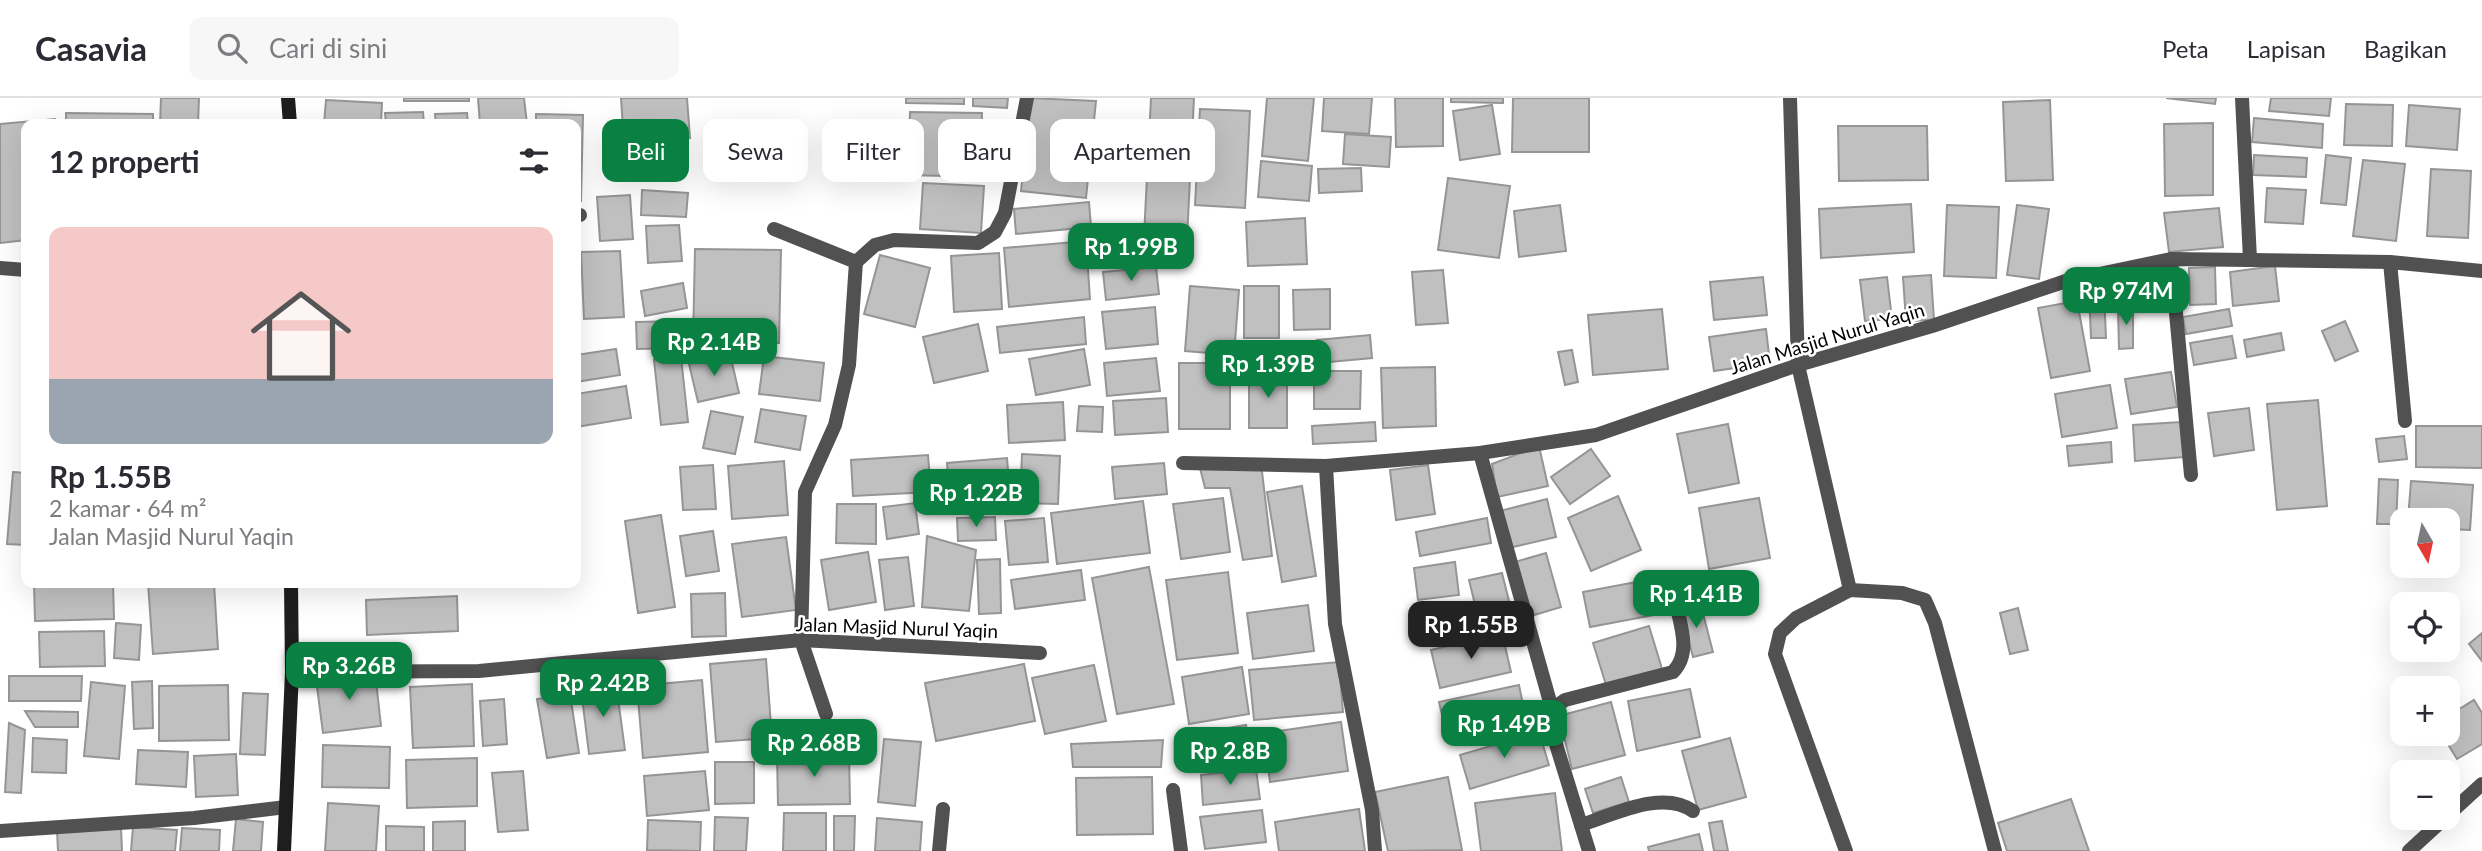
<!DOCTYPE html>
<html lang="id">
<meta charset="utf-8">
<style>
:root{--surface:#fff;--page:#f7f7f7;--text:#2b2b33;--muted:#7c7c81;--line:#e1e1e2;--accent:#0b8043}
body{margin:0;font-family:Lato,sans-serif;background:var(--page);color:var(--text);height:100vh;display:flex;flex-direction:column;font-size:26px;white-space:nowrap}
*{box-sizing:border-box;margin:0}
p{font-size:23px;color:var(--muted)}
.icon{flex:none;width:38px;height:38px;fill:none;stroke:currentColor;stroke-width:2;stroke-linecap:round;stroke-linejoin:round}
.map{position:relative;flex:1;overflow:hidden}
.drawer{position:absolute;left:21px;top:21px;width:560px;height:469px;display:flex;flex-direction:column;background:var(--surface);border-radius:14px;box-shadow:0 7px 28px #0002}
.drawer>*{flex:none}
.guide{position:absolute;left:602px;top:21px;width:665px;height:63px;display:flex;gap:14px}
.needle{width:46px;rotate:171deg}
.controls{position:absolute;left:2390px;top:410px;display:grid;gap:14px}
.controls a{display:grid;place-items:center;width:70px;height:70px;border-radius:14px;background:var(--surface);box-shadow:0 7px 28px #0002;font-size:35px}
.price{position:absolute;translate:-50% -60px;padding:0 16px;border-radius:14px;background:var(--accent);color:#fff;font-size:23px;line-height:46px;filter:drop-shadow(0 2px 4px #0008)}
.price::after{content:'';position:absolute;left:50%;top:42px;width:21px;height:16px;margin-left:-10px;background:inherit;clip-path:polygon(0 0,100% 0,50% 100%)}
.price.on{background:#222;color:#fff}
ul{padding:0;list-style:none}
li{display:grid;align-content:center;gap:14px;height:371px;padding:0 28px}
li span{display:grid;place-items:center;height:217px;border-radius:14px;color:#555}
li>.icon{margin-inline-start:auto}
span .icon{width:126px;height:126px;fill:#fffc;stroke-width:1}
li b{font-size:30px}
h2{display:flex;justify-content:space-between;align-items:center;height:84px;padding:0 28px;font-size:30px}
.tag{padding:0 24px;border-radius:14px;background:var(--surface);box-shadow:0 7px 28px #0002;font-size:24px;line-height:63px}
.tag.on{background:var(--accent);color:#fff}
header{display:flex;align-items:center;gap:42px;box-sizing:border-box;height:98px;padding:0 35px;background:var(--surface);border-bottom:2px solid var(--line)}
header strong{font-size:33px}
nav{display:flex;gap:38px;margin-inline-start:auto;font-size:24px}
.search{width:490px;height:63px;background:var(--page);display:flex;align-items:center;gap:18px;box-sizing:border-box;padding:0 24px;border-radius:14px;color:var(--muted);font-size:26px}
.map>svg:first-child{display:block}
</style>
<header>
<strong>Casavia</strong>
<div class="search"><svg class="icon" aria-label="search" viewBox="0 0 24 24"><circle cx="10" cy="10" r="6"/><path d="M15 15l6 6"/></svg>Cari di sini</div>
<nav><a>Peta</a><a>Lapisan</a><a>Bagikan</a></nav>
</header>
<div class="map">
<svg width="2482" height="753" viewBox="0 0 2482 753">
<rect width="100%" height="100%" fill="#fff"/>
<g fill="#c0c0c0" stroke="#959595" stroke-width="2">
<polygon points="161,0 199,0 198,26 160,26"/>
<rect x="404" y="0" width="65" height="3"/>
<polygon points="478,0 524,0 527,26 480,26"/>
<polygon points="621,0 687,0 690,40 624,45"/>
<polygon points="906,0 964,0 964,6 906,5"/>
<polygon points="973,0 1008,0 1007,10 973,8"/>
<polygon points="1030,0 1096,3 1086,100 1021,93"/>
<polygon points="1151,0 1194,0 1186,161 1143,158"/>
<polygon points="1267,0 1314,0 1308,63 1262,58"/>
<polygon points="1324,0 1372,0 1369,36 1322,33"/>
<polygon points="1395,0 1443,0 1443,48 1396,49"/>
<polygon points="1451,0 1503,0 1503,5 1451,4"/>
<polygon points="1513,0 1589,0 1589,54 1512,54"/>
<polygon points="2166,0 2216,0 2215,6"/>
<polygon points="2271,0 2331,0 2329,18 2269,13"/>
<polygon points="326,2 382,5 381,26 324,26"/>
<polygon points="2050,2 2053,82 2006,83 2003,4"/>
<polygon points="2346,6 2393,7 2392,48 2344,47"/>
<polygon points="1492,7 1500,56 1460,62 1453,13"/>
<polygon points="2409,7 2460,11 2457,52 2406,48"/>
<polygon points="1200,11 1250,13 1245,110 1195,107"/>
<polygon points="423,14 424,26 386,26 385,15"/>
<polygon points="910,14 982,15 981,79 908,77"/>
<polygon points="66,15 153,16 153,26 66,26"/>
<polygon points="467,15 468,26 436,26 435,16"/>
<polygon points="536,16 583,17 581,103 576,103 576,26 536,26"/>
<polygon points="2254,20 2323,26 2322,50 2252,44"/>
<polygon points="55,21 56,26 26,26 26,142 0,145 0,26"/>
<polygon points="2213,25 2213,97 2165,98 2164,26"/>
<polygon points="1838,28 1927,28 1928,82 1839,83"/>
<polygon points="1345,36 1391,39 1389,69 1343,66"/>
<polygon points="2254,57 2307,60 2306,79 2253,77"/>
<polygon points="2326,57 2351,60 2346,107 2321,105"/>
<polygon points="2363,62 2405,66 2396,143 2353,138"/>
<polygon points="1261,63 1312,68 1309,103 1258,99"/>
<polygon points="1361,70 1362,93 1319,95 1318,71"/>
<polygon points="2431,71 2471,73 2468,140 2427,138"/>
<polygon points="1448,80 1510,88 1499,160 1438,152"/>
<polygon points="923,85 984,88 981,135 920,131"/>
<polygon points="2267,90 2306,92 2303,126 2265,124"/>
<polygon points="642,92 688,95 686,119 641,117"/>
<polygon points="630,97 633,141 600,143 597,99"/>
<polygon points="1089,104 1091,129 1016,136 1014,111"/>
<polygon points="1911,106 1914,154 1821,160 1819,111"/>
<polygon points="1560,107 1566,153 1519,159 1514,113"/>
<polygon points="1947,107 1999,109 1996,180 1944,178"/>
<polygon points="2017,107 2049,111 2039,181 2007,177"/>
<polygon points="2219,110 2223,149 2169,154 2164,115"/>
<polygon points="1305,120 1307,166 1248,168 1246,124"/>
<polygon points="679,127 682,163 648,165 646,128"/>
<polygon points="1086,143 1090,201 1009,209 1004,150"/>
<polygon points="695,151 781,152 779,245 693,243"/>
<polygon points="620,153 624,219 584,221 581,154"/>
<polygon points="999,155 1002,211 954,214 951,158"/>
<polygon points="880,157 930,170 915,229 864,216"/>
<polygon points="2275,168 2279,203 2233,208 2230,174"/>
<polygon points="1156,169 1159,196 1106,202 1103,174"/>
<polygon points="2215,169 2216,206 2190,207 2189,170"/>
<polygon points="1443,172 1448,225 1416,227 1412,174"/>
<polygon points="1931,177 1934,222 1906,223 1903,179"/>
<polygon points="1763,179 1767,217 1714,222 1710,184"/>
<polygon points="1887,179 1892,221 1865,223 1860,182"/>
<polygon points="683,185 687,210 645,218 641,193"/>
<polygon points="1190,188 1239,192 1234,257 1185,253"/>
<rect x="1244" y="188" width="35" height="52"/>
<polygon points="1330,191 1330,231 1294,232 1293,192"/>
<polygon points="2104,194 2106,240 2091,240 2089,195"/>
<polygon points="2077,203 2090,273 2051,280 2038,210"/>
<polygon points="2133,208 2133,250 2119,251 2118,209"/>
<polygon points="1155,209 1158,246 1106,251 1102,214"/>
<polygon points="1662,211 1668,271 1593,277 1588,217"/>
<polygon points="2229,211 2232,228 2186,236 2183,219"/>
<polygon points="1084,219 1086,246 1000,255 997,229"/>
<polygon points="678,223 679,250 637,251 636,224"/>
<polygon points="2345,223 2358,253 2335,263 2322,233"/>
<polygon points="978,226 988,273 934,285 923,239"/>
<polygon points="1766,231 1770,265 1714,273 1709,239"/>
<polygon points="2281,235 2284,252 2247,259 2244,242"/>
<polygon points="1370,237 1372,260 1319,265 1317,242"/>
<polygon points="2232,238 2236,260 2194,267 2190,245"/>
<polygon points="616,251 620,277 576,284 576,257"/>
<polygon points="1084,251 1090,287 1036,297 1029,261"/>
<polygon points="1572,252 1578,284 1565,287 1558,254"/>
<polygon points="730,256 739,295 698,304 689,266"/>
<polygon points="764,258 824,265 820,303 759,296"/>
<polygon points="681,259 688,324 661,327 654,262"/>
<polygon points="1156,260 1160,293 1107,298 1104,265"/>
<rect x="1179" y="265" width="51" height="66"/>
<polygon points="1435,269 1436,328 1383,330 1381,270"/>
<rect x="1249" y="273" width="38" height="57"/>
<polygon points="1314,273 1361,273 1360,311 1314,311"/>
<polygon points="2171,274 2177,309 2131,316 2125,281"/>
<polygon points="2110,287 2117,330 2062,339 2055,296"/>
<polygon points="626,288 631,320 576,329 576,296"/>
<polygon points="1166,300 1168,334 1115,337 1113,303"/>
<polygon points="2318,302 2327,408 2277,412 2267,306"/>
<polygon points="1063,304 1065,342 1009,345 1007,307"/>
<polygon points="1079,308 1103,309 1102,334 1077,333"/>
<polygon points="2249,310 2254,352 2214,358 2208,315"/>
<polygon points="761,311 806,318 800,352 755,344"/>
<polygon points="711,313 743,319 735,356 703,350"/>
<polygon points="1375,324 1376,343 1313,346 1312,328"/>
<polygon points="2181,324 2184,359 2135,363 2133,327"/>
<polygon points="1728,326 1739,385 1689,395 1677,336"/>
<polygon points="2416,328 2482,328 2482,370 2416,369"/>
<polygon points="2404,338 2407,361 2379,364 2376,341"/>
<polygon points="2111,344 2112,364 2069,368 2067,348"/>
<polygon points="1539,348 1548,388 1497,399 1492,366"/>
<polygon points="1591,351 1610,378 1570,406 1551,379"/>
<polygon points="1022,356 1060,358 1058,406 1020,405"/>
<polygon points="928,357 931,394 853,398 851,362"/>
<polygon points="1007,360 1011,406 951,411 947,365"/>
<polygon points="784,363 788,417 732,421 728,368"/>
<polygon points="1164,365 1167,396 1115,401 1112,369"/>
<polygon points="1261,365 1272,458 1243,462 1230,390 1205,390 1199,366"/>
<polygon points="713,367 716,411 683,412 680,369"/>
<polygon points="1428,367 1435,416 1396,422 1390,372"/>
<polygon points="13,374 26,375 26,447 7,446"/>
<polygon points="2379,381 2398,382 2396,426 2377,426"/>
<polygon points="2411,383 2473,387 2470,432 2448,431 2448,422 2408,422"/>
<polygon points="1302,388 1316,478 1282,484 1267,394"/>
<polygon points="1618,398 1641,452 1591,473 1568,420"/>
<polygon points="1223,400 1230,454 1181,461 1173,406"/>
<polygon points="1759,400 1770,460 1709,471 1699,410"/>
<polygon points="1547,401 1556,439 1509,450 1500,413"/>
<polygon points="1143,403 1150,455 1057,466 1051,415"/>
<polygon points="915,405 919,436 887,441 883,409"/>
<polygon points="837,406 876,406 876,446 836,445"/>
<polygon points="661,417 675,509 638,515 625,423"/>
<polygon points="995,419 996,442 958,443 957,420"/>
<polygon points="1044,420 1048,464 1009,467 1005,423"/>
<polygon points="1487,420 1491,445 1420,458 1416,434"/>
<polygon points="713,433 719,473 686,478 680,438"/>
<polygon points="927,438 976,452 969,513 922,509"/>
<polygon points="786,439 796,512 742,519 732,446"/>
<polygon points="868,454 876,504 829,512 821,462"/>
<polygon points="1546,455 1561,509 1531,518 1515,464"/>
<polygon points="908,459 914,508 885,512 879,462"/>
<polygon points="1000,461 1001,515 979,516 977,462"/>
<polygon points="1455,464 1459,497 1418,502 1414,470"/>
<polygon points="1149,469 1174,606 1117,616 1092,480"/>
<polygon points="1081,472 1085,502 1015,511 1011,482"/>
<polygon points="1228,474 1238,555 1177,562 1166,482"/>
<polygon points="1502,475 1512,515 1479,523 1469,482"/>
<polygon points="1647,482 1654,517 1590,529 1583,494"/>
<polygon points="34,485 113,485 114,521 35,523"/>
<polygon points="148,485 214,485 218,551 153,556"/>
<polygon points="478,485 515,485 515,488 478,489"/>
<polygon points="725,495 726,538 692,539 691,496"/>
<polygon points="457,498 458,533 367,537 366,502"/>
<polygon points="1465,504 1471,534 1428,543 1422,513"/>
<polygon points="1700,504 1713,554 1693,559 1680,509"/>
<polygon points="1308,507 1314,553 1253,561 1247,515"/>
<polygon points="2018,510 2028,552 2010,556 2000,515"/>
<polygon points="116,525 141,527 139,562 114,560"/>
<polygon points="1649,528 1663,574 1607,590 1593,545"/>
<polygon points="104,533 105,568 40,569 39,534"/>
<polygon points="1502,535 1511,574 1440,590 1431,552"/>
<polygon points="2482,535 2482,563 2469,546"/>
<polygon points="766,561 772,640 716,644 710,566"/>
<polygon points="1339,564 1343,614 1254,622 1249,572"/>
<polygon points="1024,566 1035,623 936,643 925,585"/>
<polygon points="1094,567 1106,623 1045,636 1032,580"/>
<polygon points="1242,569 1249,616 1189,626 1182,579"/>
<polygon points="375,574 381,628 323,635 316,581"/>
<polygon points="9,578 82,578 81,603 9,603"/>
<polygon points="702,582 708,654 643,660 637,588"/>
<polygon points="152,583 153,630 134,631 132,584"/>
<polygon points="91,584 125,588 119,661 84,658"/>
<polygon points="472,586 474,648 413,650 410,589"/>
<polygon points="616,586 625,652 589,656 581,591"/>
<polygon points="228,587 229,642 159,643 159,588"/>
<polygon points="1519,587 1527,626 1448,642 1439,604"/>
<polygon points="1690,591 1700,639 1637,653 1628,603"/>
<polygon points="243,595 268,596 265,657 240,656"/>
<polygon points="570,596 579,655 547,660 537,601"/>
<polygon points="504,601 507,646 483,648 480,603"/>
<polygon points="2474,602 2482,615 2482,646 2457,661 2441,635 2448,635 2448,618"/>
<polygon points="1611,604 1625,657 1572,671 1559,618"/>
<polygon points="25,613 78,614 78,629 35,629"/>
<polygon points="1341,624 1348,673 1270,684 1264,635"/>
<polygon points="9,625 25,632 21,695 5,694"/>
<polygon points="1246,627 1251,660 1192,669 1187,637"/>
<polygon points="1539,634 1549,667 1470,691 1460,657"/>
<polygon points="33,640 67,642 66,675 32,674"/>
<polygon points="1730,640 1746,699 1698,712 1682,653"/>
<polygon points="884,641 921,644 915,708 878,704"/>
<polygon points="1163,642 1161,669 1073,669 1071,646"/>
<polygon points="323,647 390,649 389,690 322,689"/>
<polygon points="138,652 188,654 186,689 136,686"/>
<polygon points="849,655 850,706 778,707 777,657"/>
<polygon points="236,656 238,697 196,699 194,658"/>
<polygon points="477,660 477,708 407,710 406,662"/>
<polygon points="715,664 754,664 754,705 715,706"/>
<polygon points="1256,671 1260,701 1203,707 1201,677"/>
<polygon points="523,673 528,732 498,734 492,675"/>
<polygon points="705,673 709,712 647,718 644,678"/>
<polygon points="1152,679 1153,736 1077,737 1076,680"/>
<polygon points="1448,679 1462,752 1388,753 1375,694"/>
<polygon points="1621,679 1629,704 1593,715 1585,691"/>
<polygon points="1555,695 1562,753 1481,753 1475,705"/>
<polygon points="2071,701 2089,753 2007,753 1998,725"/>
<polygon points="328,705 379,708 376,753 325,753"/>
<polygon points="1359,711 1365,753 1279,753 1275,724"/>
<polygon points="1262,712 1266,744 1205,751 1200,719"/>
<polygon points="784,715 826,715 826,753 783,753"/>
<polygon points="834,718 855,718 854,753 834,753"/>
<polygon points="715,719 748,720 746,753 714,753"/>
<polygon points="877,720 922,724 920,753 875,753"/>
<polygon points="236,721 263,724 261,753 233,753"/>
<polygon points="648,722 701,724 700,753 647,752"/>
<polygon points="465,723 465,753 433,753 433,724"/>
<polygon points="1722,723 1728,753 1714,753 1709,725"/>
<polygon points="386,728 424,729 424,753 386,753"/>
<polygon points="121,729 122,753 58,753 57,732"/>
<polygon points="133,729 177,732 175,753 131,753"/>
<polygon points="182,730 220,732 219,753 180,753"/>
<polygon points="1699,736 1703,753 1649,753 1648,749"/>
</g>
<g fill="none" stroke-linecap="round" stroke-linejoin="round">
<g stroke="#515151" stroke-width="14">
<polyline points="1790,0 1798,267 1850,492 1796,520 1780,535 1775,556 1846,753"/>
<polyline points="2242,0 2250,161"/>
<polyline points="576,117 580,117"/>
<polyline points="774,131 856,164 849,267 835,327 805,394 801,542 826,616"/>
<polyline points="2171,161 2191,377"/>
<polyline points="856,164 875,147 894,142 978,145 995,134 1005,115 1027,0"/>
<polyline points="2390,164 2405,323"/>
<polyline points="0,170 26,172"/>
<polyline points="1480,355 1552,611"/>
<polyline points="1183,365 1326,368 1480,355 1596,337 1798,267 1932,228 2066,183 2171,161 2390,164 2482,173"/>
<polyline points="1326,368 1335,526 1372,712 1375,753"/>
<polyline points="1850,492 1902,495 1925,502 1935,525 1995,753"/>
<polyline points="292,574 479,573 801,542 1040,555"/>
<polyline points="1173,692 1181,753"/>
<polyline points="2448,717 2482,686"/>
<path d="M 1581,727 C 1613,717 1662,691 1693,713"/>
<polyline points="0,733 194,720 286,709"/>
<polyline points="939,753 943,711"/>
<path d="M 1589,753 L 1551,630 L 1552,611 L 1565,602 L 1673,574 C 1692,555 1680,526 1675,501"/>
<polyline points="2409,753 2446,719"/>
</g>
<g stroke="#1e1e1e" stroke-width="14">
<polyline points="288,0 290,26"/>
<polyline points="284,753 292,574 291,485"/>
</g>
</g>
<g text-anchor="middle" dominant-baseline="central" stroke-width="5" stroke-linejoin="round" paint-order="stroke">
<g font-size="19" fill="#000" stroke="#fff">
<text transform="translate(1827 240) rotate(-17)">Jalan Masjid Nurul Yaqin</text>
<text transform="translate(897 529) rotate(2)">Jalan Masjid Nurul Yaqin</text>
</g>
</g>
</svg>
<div class="controls">
<a><svg class="needle" viewBox="-14 -14 28 28"><path d="M0-13l5 13h-10z" fill="#e53935"/><path d="M0 13l5-13h-10z" fill="#7c7c81"/></svg></a>
<a><svg class="icon" aria-label="locate" viewBox="0 0 24 24"><circle cx="12" cy="12" r="6"/><path d="M12 2v4M12 18v4M2 12h4M18 12h4"/></svg></a>
<a>+</a>
<a>−</a>
</div>
<b class="price" style="left:1131px;top:185px">Rp 1.99B</b>
<b class="price" style="left:2126px;top:229px">Rp 974M</b>
<b class="price" style="left:714px;top:280px">Rp 2.14B</b>
<b class="price" style="left:1268px;top:302px">Rp 1.39B</b>
<b class="price" style="left:976px;top:431px">Rp 1.22B</b>
<b class="price" style="left:1696px;top:532px">Rp 1.41B</b>
<b class="price on" style="left:1471px;top:563px">Rp 1.55B</b>
<b class="price" style="left:349px;top:604px">Rp 3.26B</b>
<b class="price" style="left:603px;top:621px">Rp 2.42B</b>
<b class="price" style="left:1504px;top:662px">Rp 1.49B</b>
<b class="price" style="left:814px;top:681px">Rp 2.68B</b>
<b class="price" style="left:1230px;top:689px">Rp 2.8B</b>
<div class="guide">
<a class="tag on">Beli</a>
<a class="tag">Sewa</a>
<a class="tag">Filter</a>
<a class="tag">Baru</a>
<a class="tag">Apartemen</a>
</div>
<section class="drawer">
<h2>12 properti<svg class="icon" aria-label="filters" viewBox="0 0 24 24"><path d="M4 7h16M4 17h16"/><circle cx="9" cy="7" r="2"/><circle cx="15" cy="17" r="2"/></svg></h2>
<ul>
<li><span style="background:linear-gradient(#f6c9c9 70%,#9aa5b1 0)"><svg class="icon" aria-label="home" viewBox="0 0 24 24"><path d="M3 11l9-7 9 7M6 9v11h12V9"/></svg></span><div><b>Rp 1.55B</b><p>2 kamar · 64 m²</p><p>Jalan Masjid Nurul Yaqin</p></div></li>
</ul>
</section>
</div>
